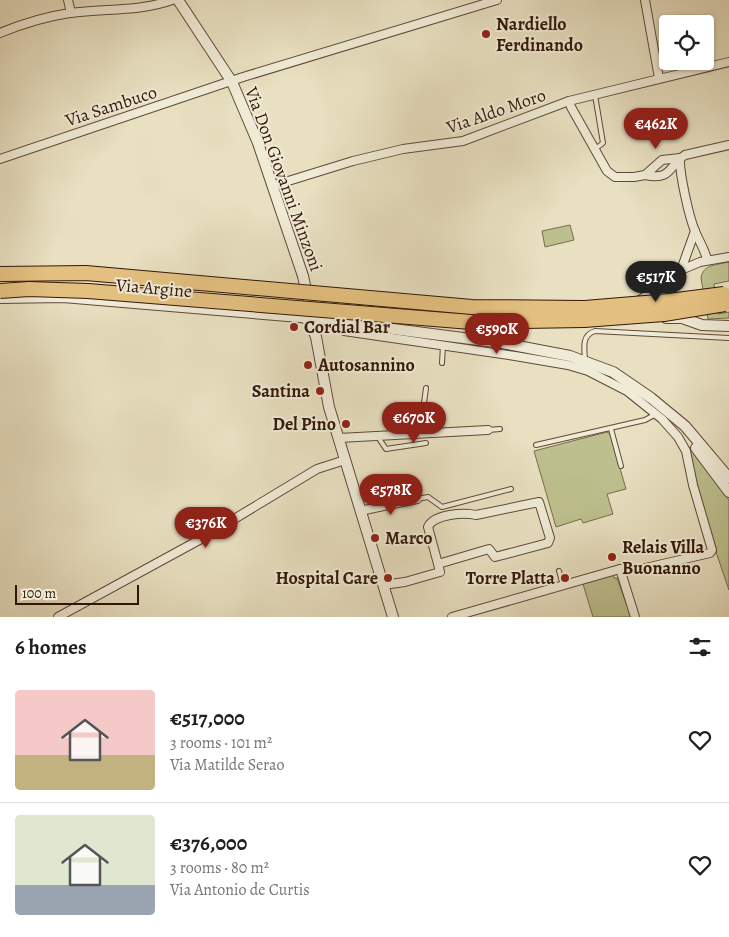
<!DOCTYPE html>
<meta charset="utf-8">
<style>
:root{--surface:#fff;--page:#f2f2f2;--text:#202124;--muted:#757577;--line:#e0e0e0;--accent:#8f2418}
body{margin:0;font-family:Alegreya,serif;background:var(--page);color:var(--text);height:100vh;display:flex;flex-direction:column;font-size:19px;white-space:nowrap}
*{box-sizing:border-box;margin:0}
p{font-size:16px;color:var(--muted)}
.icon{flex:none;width:28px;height:28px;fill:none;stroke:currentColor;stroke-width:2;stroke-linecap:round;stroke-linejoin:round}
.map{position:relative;height:617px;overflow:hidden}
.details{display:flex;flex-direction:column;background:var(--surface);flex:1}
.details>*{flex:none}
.controls{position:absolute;left:659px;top:15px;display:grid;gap:10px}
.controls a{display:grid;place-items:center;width:55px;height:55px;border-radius:5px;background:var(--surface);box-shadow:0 1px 4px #0004;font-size:25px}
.scale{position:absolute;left:15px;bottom:12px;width:124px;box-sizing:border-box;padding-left:5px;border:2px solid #321709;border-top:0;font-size:14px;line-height:18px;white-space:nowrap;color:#321709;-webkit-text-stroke:4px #f0ebd7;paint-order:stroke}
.price{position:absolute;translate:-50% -42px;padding:0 11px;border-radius:18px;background:var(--accent);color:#fff;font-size:16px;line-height:32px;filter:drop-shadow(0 1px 2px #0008)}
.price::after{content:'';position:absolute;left:50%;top:30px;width:15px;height:11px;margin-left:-8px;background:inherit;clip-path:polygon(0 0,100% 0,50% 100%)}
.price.active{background:#222;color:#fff}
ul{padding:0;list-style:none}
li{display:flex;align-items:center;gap:15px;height:125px;padding:0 15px}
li+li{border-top:1px solid var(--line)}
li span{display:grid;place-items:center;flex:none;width:140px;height:100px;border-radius:5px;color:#555}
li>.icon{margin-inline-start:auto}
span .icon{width:60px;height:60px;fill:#fffc;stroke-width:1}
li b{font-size:21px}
h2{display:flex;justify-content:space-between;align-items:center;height:60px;padding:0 15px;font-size:21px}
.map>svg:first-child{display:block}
</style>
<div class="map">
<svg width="729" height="617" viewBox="0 0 729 617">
<rect width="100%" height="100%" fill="#e8e0c1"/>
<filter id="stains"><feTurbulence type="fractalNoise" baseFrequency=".004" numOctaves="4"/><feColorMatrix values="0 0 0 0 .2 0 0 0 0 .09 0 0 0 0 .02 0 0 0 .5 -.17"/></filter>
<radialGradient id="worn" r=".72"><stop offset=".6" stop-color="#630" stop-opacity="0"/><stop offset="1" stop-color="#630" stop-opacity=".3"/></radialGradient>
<g fill="#bdc08e" stroke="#786c4c">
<polygon points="570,225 574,240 545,247 542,231"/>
<path d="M 729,262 L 729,281 L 714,284 L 718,314 L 729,312 L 729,318 L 708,319 L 701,278 C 703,264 717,265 729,262 Z"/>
<polygon points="607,432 610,434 626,489 607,494 613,514 583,523 581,519 556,527 534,451"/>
<polygon points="687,445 729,500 729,590 703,514"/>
<polygon points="613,575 614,578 617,578 631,617 593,617 583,584"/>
</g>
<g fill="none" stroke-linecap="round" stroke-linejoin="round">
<g stroke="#604937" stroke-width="6">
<g id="service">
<polyline points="594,150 603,143 595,95"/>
<path d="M 585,359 C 584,347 582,335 595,331 L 729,338"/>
<polyline points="442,363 443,345"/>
<polyline points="424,403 426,388"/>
<polyline points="611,429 621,466"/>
<polyline points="488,430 500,429"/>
<polyline points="424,432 424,418"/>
<polyline points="378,437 386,449 426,443"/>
<polyline points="536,445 645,420 656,414"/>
<polyline points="417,499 428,497 442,507 511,489"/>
<polyline points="559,571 563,585"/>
</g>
</g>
<g stroke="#604937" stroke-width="10">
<g id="minor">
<polyline points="68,0 71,13"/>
<polyline points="645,0 659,78"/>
<path d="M 0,33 C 24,23 43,17 70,13 C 104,8 139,12 172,0"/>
<polyline points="569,101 571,107 607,171 615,177 634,177 645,175 662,160 680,158"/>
<path d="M 680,158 C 679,172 689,217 695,231 C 699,241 704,248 707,259 L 710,260"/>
<polyline points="0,159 243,77 497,0"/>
<path d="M 645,175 C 672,181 668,166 685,155 L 729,145"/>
<polyline points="272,186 353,161 403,149 463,141 569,101 729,62"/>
<polyline points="681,270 700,262 729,257"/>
<polyline points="638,301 660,287 681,270 695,231"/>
<polyline points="324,321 344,331 515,356 568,365 588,371 627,391 662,419 678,437 686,451 693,485 712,550 710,553 641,569 620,569 452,617"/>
<polyline points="339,438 488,430"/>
<polyline points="360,511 417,499"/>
<polyline points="620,569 635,617"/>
<path d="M 383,585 L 405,582 L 440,572 L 438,564 L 489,549 L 495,557 L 548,543 L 550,538 L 539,502 L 476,515 C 464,512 434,514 428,527 L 438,564"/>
<polyline points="58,617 201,539 317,469 345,460"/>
</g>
</g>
<g stroke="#604937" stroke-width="12">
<g id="tertiary">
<polyline points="178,0 232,82 258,143 303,276 307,295 311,304"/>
<polyline points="0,298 63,297 300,317 502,343 570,356 613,372 651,398 685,426 729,478"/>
<polyline points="306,318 312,327 316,337 329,407 393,617"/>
<polyline points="666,318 682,318 702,325 729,326"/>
<polyline points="696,448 729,492"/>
</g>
</g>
<use href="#service" stroke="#f0ebd7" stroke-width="4"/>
<use href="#minor" stroke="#f0ebd7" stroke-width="8"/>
<use href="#tertiary" stroke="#f0ebd7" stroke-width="10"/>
<g stroke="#321709" stroke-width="16" stroke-linecap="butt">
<g id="trunk-bridge">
<polyline points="0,274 86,273 472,307 585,308 669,301 724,294"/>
<polyline points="0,291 29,289 88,291 471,322 584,320 664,314 725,304"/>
</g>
</g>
<use href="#trunk-bridge" stroke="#e4c080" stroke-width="14"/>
</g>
<g fill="#8f2418" stroke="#f0ebd7" stroke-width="2">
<circle cx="486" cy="34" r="5"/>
<circle cx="294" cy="327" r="5"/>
<circle cx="308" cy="365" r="5"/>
<circle cx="320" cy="391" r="5"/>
<circle cx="346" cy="424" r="5"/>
<circle cx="375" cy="538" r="5"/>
<circle cx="612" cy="557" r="5"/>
<circle cx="388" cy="578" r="5"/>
<circle cx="565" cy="578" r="5"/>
</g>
<g text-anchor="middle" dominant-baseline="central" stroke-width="4" stroke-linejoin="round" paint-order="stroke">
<g font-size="18" font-weight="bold" fill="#321709" stroke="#f0ebd7" text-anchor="start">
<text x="496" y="24">Nardiello<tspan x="496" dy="21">Ferdinando</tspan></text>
<text x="304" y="327">Cordial Bar</text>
<text x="318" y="365">Autosannino</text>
<text x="310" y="391" text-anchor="end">Santina</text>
<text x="336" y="424" text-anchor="end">Del Pino</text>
<text x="385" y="538">Marco</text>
<text x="622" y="547">Relais Villa<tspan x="622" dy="21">Buonanno</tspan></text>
<text x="378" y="578" text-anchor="end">Hospital Care</text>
<text x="555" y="578" text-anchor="end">Torre Platta</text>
</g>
<g font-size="18" fill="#321709" stroke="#f0ebd7">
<text transform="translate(111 106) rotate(-18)">Via Sambuco</text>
<text transform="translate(496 111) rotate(-19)">Via Aldo Moro</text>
<text transform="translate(284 179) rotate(70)">Via Don Giovanni Minzoni</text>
<text transform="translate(154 288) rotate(5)">Via Argine</text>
</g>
</g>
<rect width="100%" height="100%" filter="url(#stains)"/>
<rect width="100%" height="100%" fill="url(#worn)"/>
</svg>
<div class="controls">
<a><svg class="icon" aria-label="locate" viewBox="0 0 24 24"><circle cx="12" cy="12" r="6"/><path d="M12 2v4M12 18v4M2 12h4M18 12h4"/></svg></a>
</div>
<div class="scale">100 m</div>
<b class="price" style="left:656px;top:150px">€462K</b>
<b class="price active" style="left:656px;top:303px">€517K</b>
<b class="price" style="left:497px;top:355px">€590K</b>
<b class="price" style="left:414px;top:444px">€670K</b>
<b class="price" style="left:391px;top:516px">€578K</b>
<b class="price" style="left:206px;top:549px">€376K</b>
</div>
<section class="details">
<h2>6 homes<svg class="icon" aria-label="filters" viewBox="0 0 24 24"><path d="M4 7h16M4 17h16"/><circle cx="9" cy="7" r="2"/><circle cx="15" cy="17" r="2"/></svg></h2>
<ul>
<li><span style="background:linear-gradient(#f6c9c9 65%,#c2b280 0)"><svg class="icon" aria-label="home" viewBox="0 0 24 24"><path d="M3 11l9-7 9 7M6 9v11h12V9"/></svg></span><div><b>€517,000</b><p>3 rooms · 101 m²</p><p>Via Matilde Serao</p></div><svg class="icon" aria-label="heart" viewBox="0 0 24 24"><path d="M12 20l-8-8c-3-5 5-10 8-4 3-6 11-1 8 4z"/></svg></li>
<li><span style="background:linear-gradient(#dfe7d0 70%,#9aa5b1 0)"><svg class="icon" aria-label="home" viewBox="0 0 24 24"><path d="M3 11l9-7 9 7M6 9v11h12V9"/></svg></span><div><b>€376,000</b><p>3 rooms · 80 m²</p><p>Via Antonio de Curtis</p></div><svg class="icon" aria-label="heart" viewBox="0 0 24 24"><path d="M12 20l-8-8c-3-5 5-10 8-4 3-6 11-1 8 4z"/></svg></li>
</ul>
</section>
